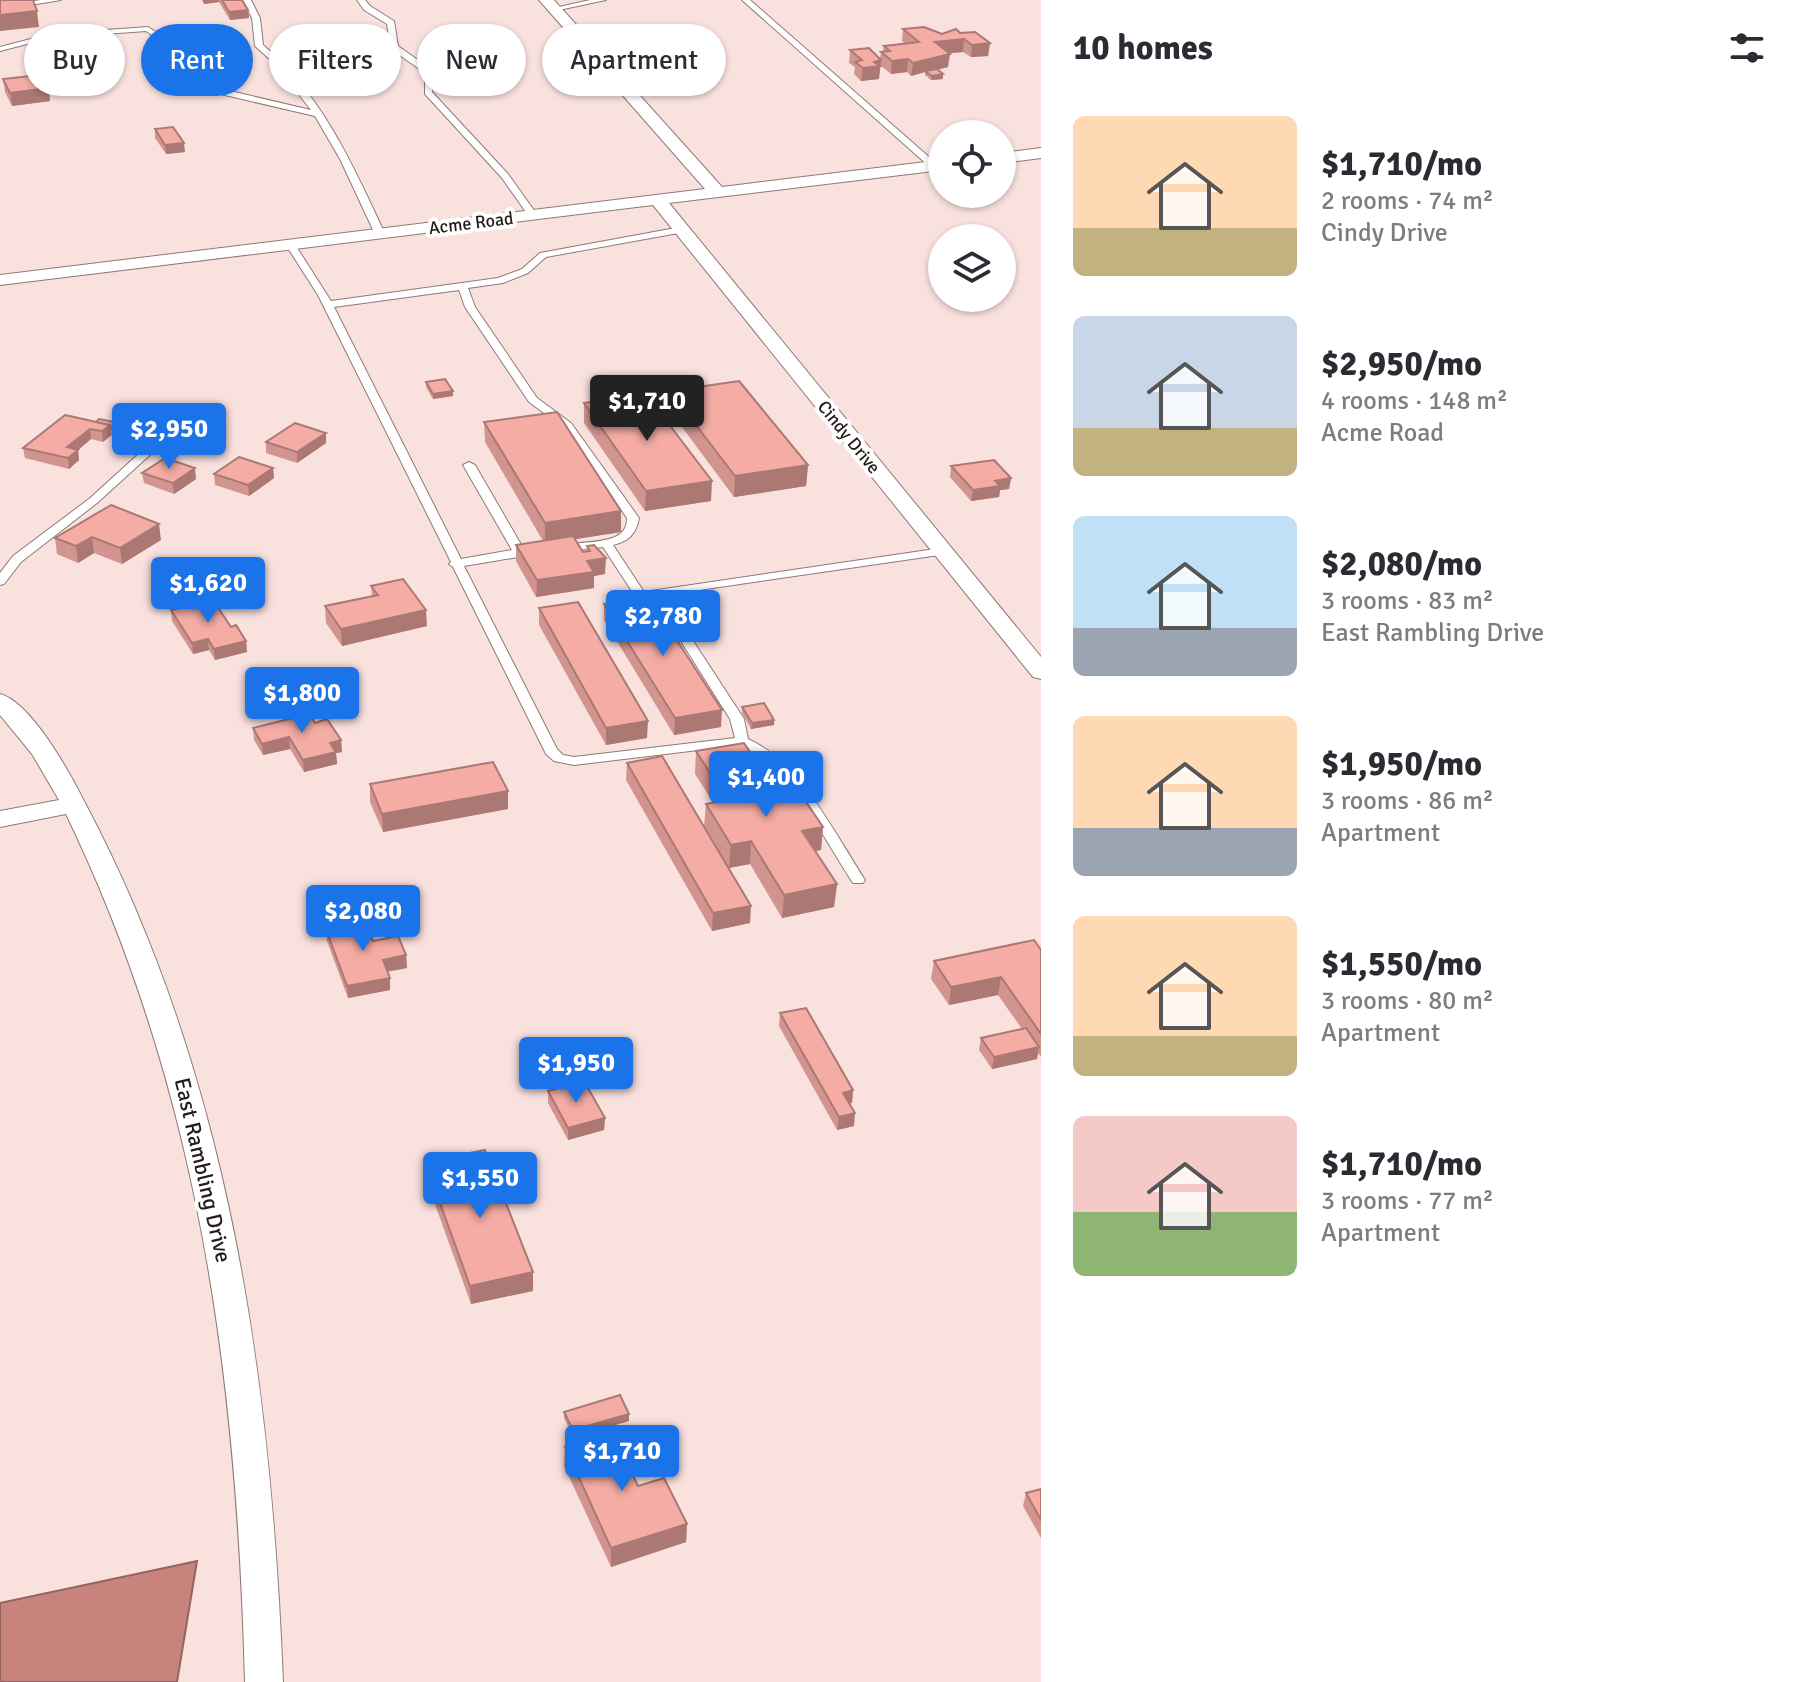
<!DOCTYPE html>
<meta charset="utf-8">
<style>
:root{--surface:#fff;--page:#f7f7f7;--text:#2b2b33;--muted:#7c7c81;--accent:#1a73e8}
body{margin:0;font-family:Signika,sans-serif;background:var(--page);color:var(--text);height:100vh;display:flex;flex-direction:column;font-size:30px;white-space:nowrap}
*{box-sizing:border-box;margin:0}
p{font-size:26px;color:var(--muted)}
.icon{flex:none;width:44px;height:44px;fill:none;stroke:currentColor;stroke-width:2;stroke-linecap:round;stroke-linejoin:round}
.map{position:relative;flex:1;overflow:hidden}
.sheet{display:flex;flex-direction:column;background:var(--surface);width:760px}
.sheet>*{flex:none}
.banner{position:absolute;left:24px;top:24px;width:760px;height:72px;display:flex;gap:16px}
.controls{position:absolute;left:928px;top:120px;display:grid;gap:16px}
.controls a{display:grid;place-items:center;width:88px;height:88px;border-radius:50%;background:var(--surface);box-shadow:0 2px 6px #0004;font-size:40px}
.price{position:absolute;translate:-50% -68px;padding:0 18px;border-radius:8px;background:var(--accent);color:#fff;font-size:26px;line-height:52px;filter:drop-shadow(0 2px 4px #0008)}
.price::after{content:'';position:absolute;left:50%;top:48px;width:24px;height:18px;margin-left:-12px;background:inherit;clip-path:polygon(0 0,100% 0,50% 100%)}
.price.selected{background:#222;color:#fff}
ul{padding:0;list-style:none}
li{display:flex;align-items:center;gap:24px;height:200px;padding:0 32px}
li span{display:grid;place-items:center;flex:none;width:224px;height:160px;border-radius:12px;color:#555}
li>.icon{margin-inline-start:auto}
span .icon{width:96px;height:96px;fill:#fffc;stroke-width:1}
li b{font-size:34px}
h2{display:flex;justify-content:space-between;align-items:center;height:96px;padding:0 32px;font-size:34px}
.pill{padding:0 28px;border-radius:36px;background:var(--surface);box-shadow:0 2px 6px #0004;font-size:28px;line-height:72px}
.pill.selected{background:var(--accent);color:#fff}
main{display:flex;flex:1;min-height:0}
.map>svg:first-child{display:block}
</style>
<main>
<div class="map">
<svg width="1041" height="1682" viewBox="0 0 1041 1682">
<rect width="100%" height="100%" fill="#f9e1de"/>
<polygon fill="#c7837c" stroke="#96645f" stroke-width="2" points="197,1561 177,1682 0,1682 0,1603"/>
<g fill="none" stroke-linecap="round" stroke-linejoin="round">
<g stroke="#8e7976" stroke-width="2">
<g id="lane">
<polygon points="41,0 61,0 0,10 0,6"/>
<path d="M 243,0 L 251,0 L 260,18 L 263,45 C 322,95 353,165 385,234 L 383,236 L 375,234 L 340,159 L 315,116 L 177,84 L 152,35 L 146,31 L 50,38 L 0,51 L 0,47 L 50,34 L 148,27 L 159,34 L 183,80 L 311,110 L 275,64 L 255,46 L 252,18 Z"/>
<polygon points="357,0 365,0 370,6 394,21 398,46 432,70 432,92 508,174 538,216 536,218 530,218 502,178 425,94 425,73 391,49 387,24 364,10"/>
<polygon points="590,0 606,0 554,11 550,9"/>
<polygon points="742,0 750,0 937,164 937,168 931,168"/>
<path d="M 681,227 L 686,230 L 684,232 L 546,257 L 528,273 L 503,283 L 468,288 L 475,307 L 537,398 L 571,423 L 639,518 C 636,534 629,541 613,545 L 644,592 L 942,548 L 946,550 L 946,554 L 637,599 L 603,547 L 563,552 L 557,548 L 563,544 C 577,543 615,543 623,531 C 626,528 627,522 627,518 L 563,427 L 529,402 L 465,307 L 459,290 L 334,307 L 461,559 L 512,550 L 463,465 L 469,462 L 475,465 L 523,548 L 530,547 L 536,551 L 530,555 L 464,566 L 557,749 L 563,755 L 574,757 L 735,738 L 730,719 L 674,630 L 680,626 L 684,627 L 744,719 L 748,739 C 800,762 835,834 865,880 L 863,883 L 853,883 C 824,839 790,768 740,745 L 574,765 L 554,761 L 546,754 L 453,567 L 449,564 L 451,562 L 318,295 L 286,245 L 294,243 L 331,301 L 498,278 L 522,269 L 540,253 Z"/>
<polygon points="160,427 165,430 163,443 97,503 21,562 4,584 0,585 0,573 13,556 89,499 154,440 155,430"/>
</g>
</g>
<g stroke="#8e7976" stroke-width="2">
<g id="street">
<polygon points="539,0 554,0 722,187 942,160 942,170 669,203 1041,657 1041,679 1033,677 653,205 0,285 0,275 705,189"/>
<polygon points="1041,148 1041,158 1002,163 1002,153"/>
<path d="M 0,694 C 31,702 70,773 84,801 C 229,1074 271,1377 283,1682 L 245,1682 C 237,1378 200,1091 66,814 L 0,827 L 0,811 L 59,800 L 32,754 L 0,715 Z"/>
</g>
</g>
<use href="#lane" fill="#fff" fill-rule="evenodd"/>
<use href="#street" fill="#fff" fill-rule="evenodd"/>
</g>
<g fill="#d2948e">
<polygon points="202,0 242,0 248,10 249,18 230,20 219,2 204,4"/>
<polygon points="903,29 942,34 960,33 990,43 988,56 971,57 963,52 948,53 948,67 937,70 943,79 931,80 925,75 925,72 911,76 907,72 891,74 880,65 879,79 861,81 854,74 855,67 849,63 850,50 880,59 881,52 883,51 884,46 904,43 902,41"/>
<polygon points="198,40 245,64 246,72 214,75 199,48"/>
<polygon points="456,43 519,60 489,64 489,69 468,72 456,51"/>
<polygon points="3,79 99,89 49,93 50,101 12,106 5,92"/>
<polygon points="155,129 185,152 166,154 155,138"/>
<polygon points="426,382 453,396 433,399 426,387"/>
<polygon points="670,391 808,465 806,486 734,497 670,411"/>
<polygon points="584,403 711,501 645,511 584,423"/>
<polygon points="96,422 119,423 120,429 103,442 91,439 78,450 79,460 69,469 25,458 23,448"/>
<polygon points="484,422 621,532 575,539 583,552 586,552 587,546 605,574 594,576 594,588 536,597 516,561 516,545 543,541 485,442"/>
<polygon points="326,433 326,443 297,463 266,453 266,442"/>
<polygon points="951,466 1011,478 1009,489 1000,490 999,497 971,501 950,477"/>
<polygon points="273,468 274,478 249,496 215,485 214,474"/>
<polygon points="142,473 196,479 174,494 144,483"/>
<polygon points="111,505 161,540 122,564 94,553 78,563 57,554 55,538"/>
<polygon points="371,586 427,626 342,646 326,623 325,606 372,596"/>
<polygon points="604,604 721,727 674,735 604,620"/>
<polygon points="539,608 647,738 606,745 539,625"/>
<polygon points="171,610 231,627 246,641 247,652 215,660 209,650 193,654 172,621"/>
<polygon points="742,707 774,725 751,729 742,713"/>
<polygon points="315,723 341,740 342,752 336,753 337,764 304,772 290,749 263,755 254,740 253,728"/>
<polygon points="696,751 776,791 823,827 821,850 815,851 837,884 834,907 782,918 750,864 729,868 704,826 706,804 713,802 695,774"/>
<polygon points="627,763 750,923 712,931 626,780"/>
<polygon points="370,784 508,809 383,832 370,802"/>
<polygon points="326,929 373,941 406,955 407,968 387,972 390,990 348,998 327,941"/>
<polygon points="1041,950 1041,1057 1038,1053 1037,1059 992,1069 979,1050 981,1038 1022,1029 998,995 949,1005 931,979 934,961"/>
<polygon points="780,1013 853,1090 852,1103 850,1103 854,1126 837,1130 779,1026"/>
<polygon points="548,1091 605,1118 604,1130 568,1140 548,1103"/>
<polygon points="445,1158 533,1291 471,1304 432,1196 431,1178 446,1175"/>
<polygon points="564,1412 629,1421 573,1437 564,1418"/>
<polygon points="565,1447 638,1486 687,1524 686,1542 611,1567 564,1466"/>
<polygon points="1041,1489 1041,1538 1023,1506 1026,1493"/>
</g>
<g fill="#ab7874">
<polygon points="203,0 219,0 219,2 204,4"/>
<polygon points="248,10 249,18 230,20 229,12"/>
<polygon points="37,11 39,27 0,31 0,15"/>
<polygon points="964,39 963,52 933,55 935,42"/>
<polygon points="990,43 988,56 971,57 972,45"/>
<polygon points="519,52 519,60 489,64 489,69 468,72 468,63 484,55"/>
<polygon points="950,54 948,67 927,72 925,71 925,72 911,76 913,63"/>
<polygon points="908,59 907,72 891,74 892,61"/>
<polygon points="881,60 879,79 861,81 863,68 874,62"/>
<polygon points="245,64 246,72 214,75 213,67"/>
<polygon points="943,74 943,79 931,80 932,76"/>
<polygon points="97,77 99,89 49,93 50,101 12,106 10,93 44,81"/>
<polygon points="184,143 185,152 166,154 165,145"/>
<polygon points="453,391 453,396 433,399 433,394"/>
<polygon points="119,423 120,429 112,434 112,429"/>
<polygon points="110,425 111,435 103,442 102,431"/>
<polygon points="90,429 91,439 78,450 79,460 69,469 67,447"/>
<polygon points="326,433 326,443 297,463 297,452"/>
<polygon points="808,465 806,486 734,497 735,476"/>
<polygon points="195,468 196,479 174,494 173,483"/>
<polygon points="273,468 274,478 249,496 248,485"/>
<polygon points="1011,478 1009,489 1000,490 999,497 971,501 973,490 995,481"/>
<polygon points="712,481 711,501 645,511 646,491"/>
<polygon points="621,511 621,532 545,544 545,523"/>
<polygon points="159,524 161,540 122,564 120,548"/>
<polygon points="92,537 94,553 78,563 76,546"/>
<polygon points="606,558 605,574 594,576 594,588 536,597 537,580 587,561"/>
<polygon points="426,610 427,626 342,646 341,629"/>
<polygon points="208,639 209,650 193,654 192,643"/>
<polygon points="246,641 247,652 215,660 214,649"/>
<polygon points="722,710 721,727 674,735 675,718"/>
<polygon points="774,720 774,725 751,729 752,723"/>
<polygon points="648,721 647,738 606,745 606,728"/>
<polygon points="289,737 290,749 263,755 262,744"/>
<polygon points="341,740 342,752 336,753 337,764 304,772 303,760 330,743"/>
<polygon points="508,791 508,809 383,832 382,814"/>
<polygon points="823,827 821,850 800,854 802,831"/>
<polygon points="751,841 750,864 729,868 731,845"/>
<polygon points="837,884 834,907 782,918 784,895"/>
<polygon points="751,906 750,923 712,931 713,913"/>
<polygon points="406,955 407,968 383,972 383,960"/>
<polygon points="1001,977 998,995 949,1005 951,987"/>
<polygon points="390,978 390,990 348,998 347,986"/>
<polygon points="1039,1047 1037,1059 992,1069 994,1057"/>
<polygon points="853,1090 852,1103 842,1105 843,1093"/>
<polygon points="855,1113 854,1126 837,1130 839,1117"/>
<polygon points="605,1118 604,1130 568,1140 568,1128"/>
<polygon points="533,1272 533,1291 471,1304 470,1286"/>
<polygon points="629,1414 629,1421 573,1437 573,1430"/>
<polygon points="687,1524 686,1542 611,1567 611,1548"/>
</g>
<g fill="#f4aca5" stroke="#ab7874" stroke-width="2">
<polygon points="0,0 33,0 37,11 0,15"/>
<polygon points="222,0 242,0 248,10 229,12"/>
<polygon points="924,27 942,34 956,29 960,33 975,32 990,43 972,45 964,39 935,42 950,54 913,63 908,59 892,61 881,52 890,51 884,46 919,42 903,29"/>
<polygon points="229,37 245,64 213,67 198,40"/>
<polygon points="506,38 519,52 484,55 489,61 468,63 456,43"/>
<polygon points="869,48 881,60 874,62 880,66 863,68 855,62 862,60 850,50"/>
<polygon points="91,67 97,77 44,81 48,88 10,93 3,79 57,73"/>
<polygon points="937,69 943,74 932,76 925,71"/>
<polygon points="173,127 184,143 165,145 155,129"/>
<polygon points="445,379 453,391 433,394 426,382"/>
<polygon points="739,381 808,465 735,476 670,391"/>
<polygon points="646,394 712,481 646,491 584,403"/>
<polygon points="557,412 621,511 545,523 484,422"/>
<polygon points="65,415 110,425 102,431 90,429 67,447 78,450 68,458 23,448"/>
<polygon points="99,419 119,423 112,429 110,425 96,422"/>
<polygon points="295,423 326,433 297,452 266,442"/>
<polygon points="239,457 273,468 248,485 214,474"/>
<polygon points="165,458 195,468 173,483 142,473"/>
<polygon points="994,460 1011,478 995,481 1000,486 973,490 951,466"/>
<polygon points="111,505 159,524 120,548 92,537 76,546 55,538"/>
<polygon points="573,536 583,552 590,551 587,546 594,545 606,558 587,561 594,572 537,580 516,545"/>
<polygon points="403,579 426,610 341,629 325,606 378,595 371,586"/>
<polygon points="649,597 722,710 675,718 604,604"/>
<polygon points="213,600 231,627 236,625 246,641 214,649 208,639 192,643 171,610"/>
<polygon points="578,602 648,721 606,728 539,608"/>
<polygon points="764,703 774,720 752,723 742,707"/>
<polygon points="309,714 315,723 327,719 341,740 330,743 336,752 303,760 289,737 262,744 253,728"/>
<polygon points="744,743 776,791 796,787 823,827 802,831 837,884 784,895 751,841 731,845 706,804 727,800 696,751"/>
<polygon points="662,756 751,906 713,913 627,763"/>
<polygon points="493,762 508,791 382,814 370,784"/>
<polygon points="365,921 373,941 398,936 406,955 383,960 390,978 347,986 326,929"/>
<polygon points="1034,940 1041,950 1041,1034 1001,977 951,987 934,961"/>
<polygon points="806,1008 853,1090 843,1093 855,1113 839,1117 780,1013"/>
<polygon points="1026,1028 1039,1047 994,1057 981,1038"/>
<polygon points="584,1081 605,1118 568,1128 548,1091"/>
<polygon points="485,1150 533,1272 470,1286 431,1178 451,1174 445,1158"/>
<polygon points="620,1395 629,1414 573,1430 564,1412"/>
<polygon points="612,1432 638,1486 664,1478 687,1524 611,1548 565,1447"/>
<polygon points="1041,1489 1041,1520 1026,1493"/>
</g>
<g text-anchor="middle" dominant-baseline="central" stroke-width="8" stroke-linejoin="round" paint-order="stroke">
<g font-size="18" fill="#241c1b" stroke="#fff">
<text transform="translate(471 223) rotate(-7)">Acme Road</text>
<text transform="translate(849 437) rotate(51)">Cindy Drive</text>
</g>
<g font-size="22" fill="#241c1b" stroke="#fff">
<text transform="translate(203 1170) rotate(77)">East Rambling Drive</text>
</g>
</g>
</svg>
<div class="controls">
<a><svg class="icon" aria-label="locate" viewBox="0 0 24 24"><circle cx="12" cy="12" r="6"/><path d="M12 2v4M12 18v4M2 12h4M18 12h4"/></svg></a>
<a><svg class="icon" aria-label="layers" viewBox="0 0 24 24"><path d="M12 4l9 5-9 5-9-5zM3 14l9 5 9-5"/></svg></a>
</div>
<b class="price selected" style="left:647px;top:443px">$1,710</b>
<b class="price" style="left:169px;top:471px">$2,950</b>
<b class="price" style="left:208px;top:625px">$1,620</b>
<b class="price" style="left:663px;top:658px">$2,780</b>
<b class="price" style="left:302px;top:735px">$1,800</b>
<b class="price" style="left:766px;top:819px">$1,400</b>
<b class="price" style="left:363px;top:953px">$2,080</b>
<b class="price" style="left:576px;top:1105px">$1,950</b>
<b class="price" style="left:480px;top:1220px">$1,550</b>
<b class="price" style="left:622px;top:1493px">$1,710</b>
<div class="banner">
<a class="pill">Buy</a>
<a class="pill selected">Rent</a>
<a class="pill">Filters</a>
<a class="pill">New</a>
<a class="pill">Apartment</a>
</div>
</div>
<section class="sheet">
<h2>10 homes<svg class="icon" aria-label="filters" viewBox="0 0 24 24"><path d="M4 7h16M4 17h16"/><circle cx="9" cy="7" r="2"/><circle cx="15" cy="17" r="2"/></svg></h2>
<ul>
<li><span style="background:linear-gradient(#ffd9b3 70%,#c2b280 0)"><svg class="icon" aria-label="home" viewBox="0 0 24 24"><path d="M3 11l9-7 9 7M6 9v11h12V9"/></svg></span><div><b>$1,710/mo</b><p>2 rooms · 74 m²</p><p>Cindy Drive</p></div></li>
<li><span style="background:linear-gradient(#c9d6e8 70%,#c2b280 0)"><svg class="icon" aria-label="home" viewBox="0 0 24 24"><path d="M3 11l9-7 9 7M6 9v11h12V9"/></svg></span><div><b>$2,950/mo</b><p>4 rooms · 148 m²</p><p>Acme Road</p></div></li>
<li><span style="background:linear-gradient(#bfe0f5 70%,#9aa5b1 0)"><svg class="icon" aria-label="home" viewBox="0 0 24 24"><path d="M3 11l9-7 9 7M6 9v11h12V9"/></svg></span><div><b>$2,080/mo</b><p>3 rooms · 83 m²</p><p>East Rambling Drive</p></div></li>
<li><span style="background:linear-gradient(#ffd9b3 70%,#9aa5b1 0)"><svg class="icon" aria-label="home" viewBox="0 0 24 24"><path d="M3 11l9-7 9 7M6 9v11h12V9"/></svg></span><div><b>$1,950/mo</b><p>3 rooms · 86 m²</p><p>Apartment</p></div></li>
<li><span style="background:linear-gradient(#ffd9b3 75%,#c2b280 0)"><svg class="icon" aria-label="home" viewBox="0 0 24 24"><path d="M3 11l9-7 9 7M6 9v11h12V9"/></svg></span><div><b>$1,550/mo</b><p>3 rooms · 80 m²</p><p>Apartment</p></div></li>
<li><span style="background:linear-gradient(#f6c9c9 60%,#8fb573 0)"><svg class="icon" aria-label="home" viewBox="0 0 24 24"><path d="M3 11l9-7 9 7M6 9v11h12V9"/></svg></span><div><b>$1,710/mo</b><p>3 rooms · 77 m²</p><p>Apartment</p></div></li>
</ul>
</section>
</main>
